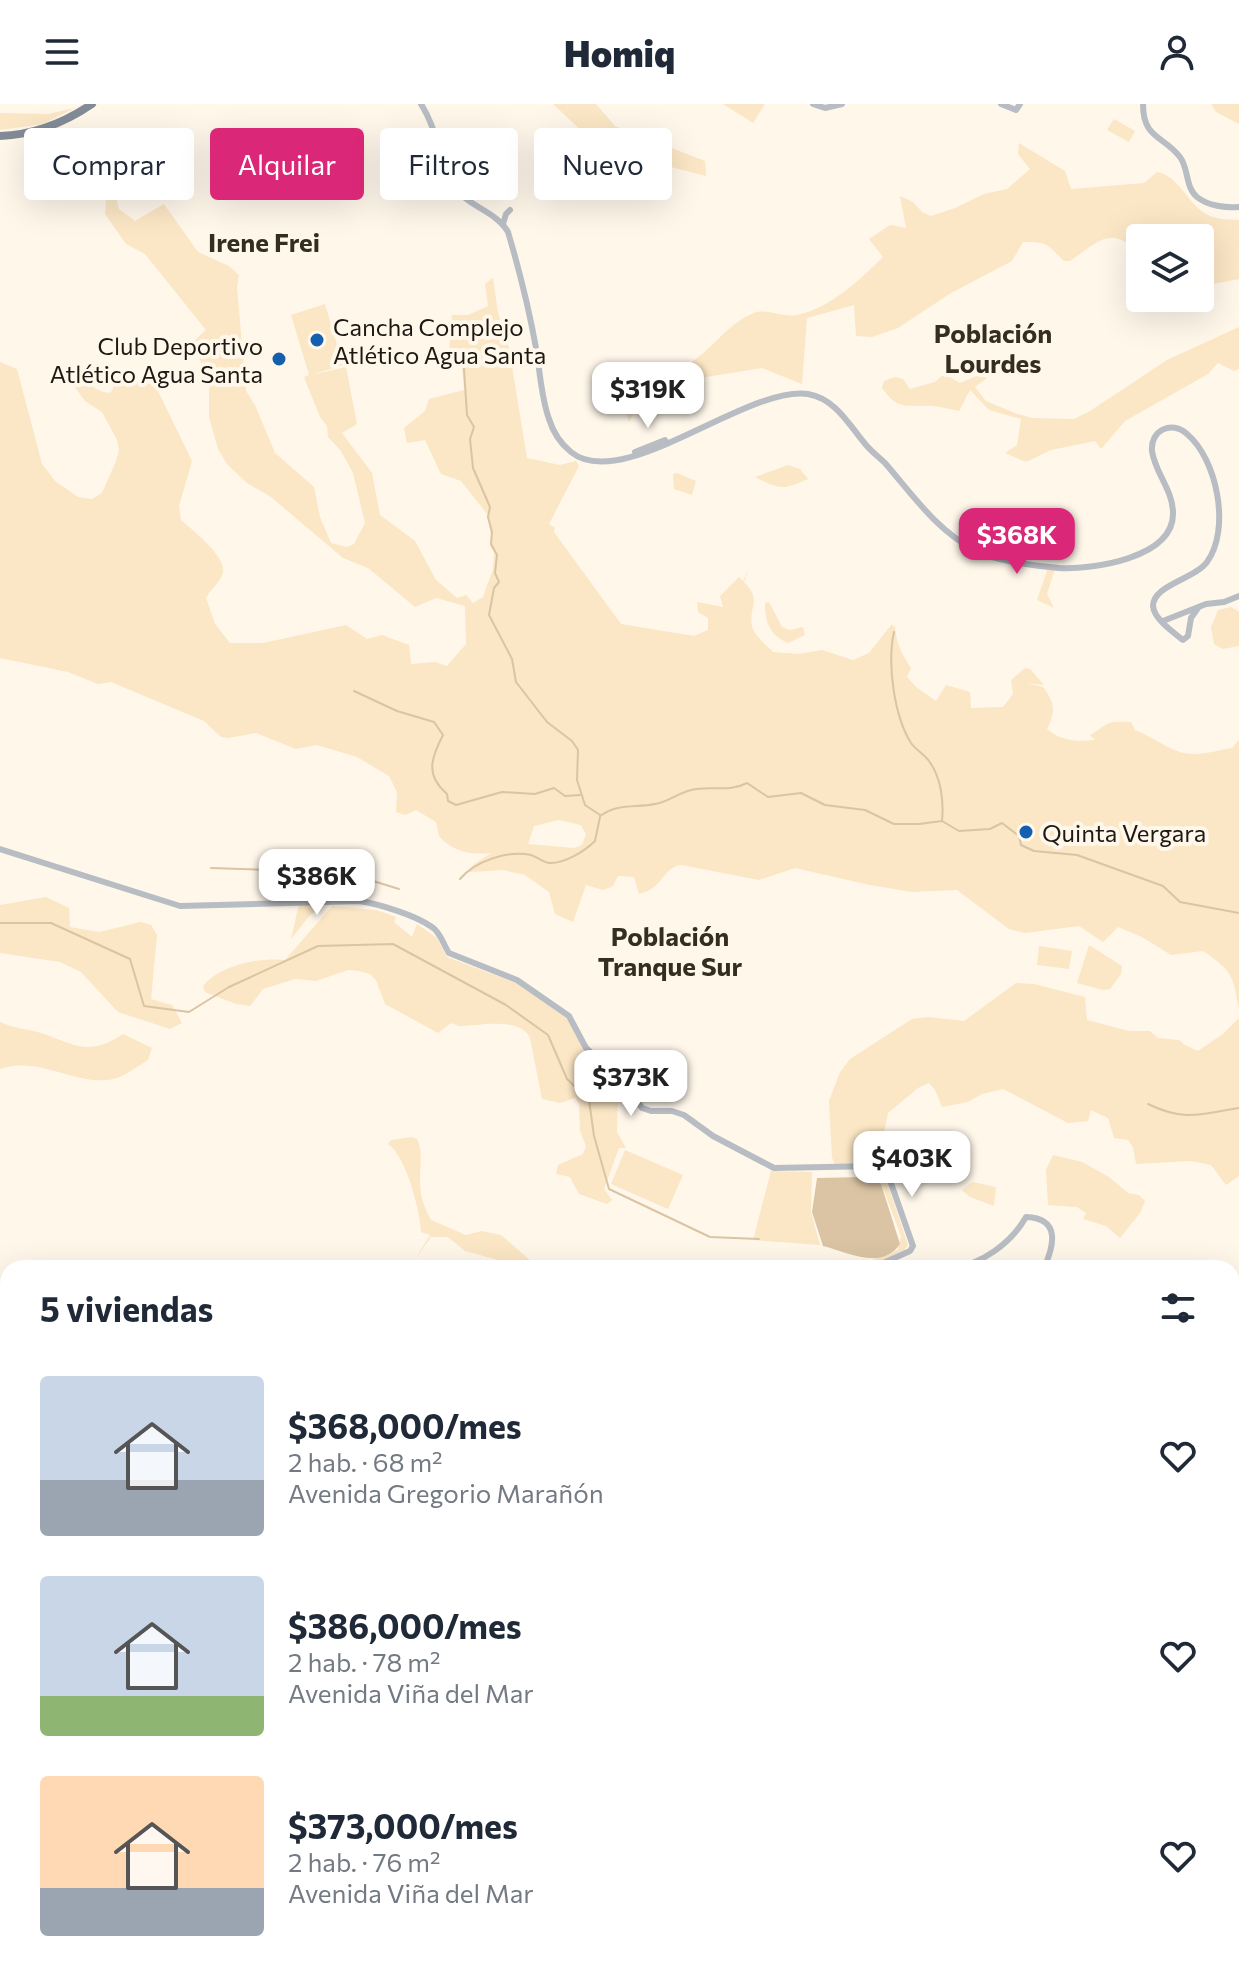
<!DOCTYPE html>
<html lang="es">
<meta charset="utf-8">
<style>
:root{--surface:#fff;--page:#f6f6f7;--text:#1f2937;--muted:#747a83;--accent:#db2777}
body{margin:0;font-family:Commissioner,sans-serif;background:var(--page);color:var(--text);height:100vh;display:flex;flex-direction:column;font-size:30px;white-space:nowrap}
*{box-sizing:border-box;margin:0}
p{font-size:26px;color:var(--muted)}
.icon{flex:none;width:44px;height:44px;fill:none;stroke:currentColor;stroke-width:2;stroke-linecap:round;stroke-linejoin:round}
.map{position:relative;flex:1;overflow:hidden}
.details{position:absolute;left:0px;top:1156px;width:1240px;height:714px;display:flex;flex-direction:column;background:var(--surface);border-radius:24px 24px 0 0;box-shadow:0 8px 32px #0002}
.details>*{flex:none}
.hud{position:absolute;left:24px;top:24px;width:800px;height:72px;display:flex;gap:16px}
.fabs{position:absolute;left:1126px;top:120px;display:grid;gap:16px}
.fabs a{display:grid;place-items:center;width:88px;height:88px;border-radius:8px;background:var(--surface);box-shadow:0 8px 32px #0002;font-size:40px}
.price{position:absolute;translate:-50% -68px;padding:0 18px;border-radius:16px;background:#fff;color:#222;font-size:26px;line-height:52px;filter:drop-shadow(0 2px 4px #0008)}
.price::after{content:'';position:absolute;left:50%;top:48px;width:24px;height:18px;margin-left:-12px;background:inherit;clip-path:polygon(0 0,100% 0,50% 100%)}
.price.on{background:var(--accent);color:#fff}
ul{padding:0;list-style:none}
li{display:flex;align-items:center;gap:24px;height:200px;padding:0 40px}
li span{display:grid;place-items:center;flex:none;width:224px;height:160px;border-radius:8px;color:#555}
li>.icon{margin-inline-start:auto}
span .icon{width:96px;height:96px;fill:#fffc;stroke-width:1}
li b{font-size:34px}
h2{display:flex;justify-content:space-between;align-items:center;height:96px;padding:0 40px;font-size:34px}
.tag{padding:0 28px;border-radius:8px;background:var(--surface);box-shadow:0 8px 32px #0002;font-size:28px;line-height:72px}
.tag.on{background:var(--accent);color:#fff}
header{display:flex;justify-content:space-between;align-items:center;height:104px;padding:0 40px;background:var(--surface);font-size:36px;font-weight:800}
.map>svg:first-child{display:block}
</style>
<header><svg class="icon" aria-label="menu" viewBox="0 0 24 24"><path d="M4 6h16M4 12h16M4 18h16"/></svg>Homiq<svg class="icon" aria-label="person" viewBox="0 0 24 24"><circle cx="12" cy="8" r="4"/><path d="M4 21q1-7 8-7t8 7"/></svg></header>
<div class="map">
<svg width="1239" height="1869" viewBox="0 0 1239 1869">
<rect width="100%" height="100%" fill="#fff7ea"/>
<g fill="#fbe6c5" fill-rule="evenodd">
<polygon points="553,0 596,0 615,22 705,57 706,72 601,45"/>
<polygon points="723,0 765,0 753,19"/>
<polygon points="1211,0 1239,0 1239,20 1216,8"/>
<polygon points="75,4 43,20 0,26 0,9 48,10"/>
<polygon points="1114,15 1135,27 1129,38 1107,26"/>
<path d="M 1019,39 L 1065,67 L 1071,85 L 1144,79 L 1157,68 C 1179,72 1188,100 1206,110 C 1216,116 1228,115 1239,116 L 1239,175 L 1213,180 L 1200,178 L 1200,134 L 1140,134 L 1140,151 C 1112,119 1098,138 1070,157 L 1064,157 C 1048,142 1050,137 1023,138 L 1012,157 L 951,189 L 898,224 L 872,233 L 856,232 L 854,201 L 807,214 L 802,280 L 762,264 L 675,278 L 644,293 L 629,318 L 624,303 L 625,288 L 636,281 L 644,269 C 655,268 670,269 680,264 C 709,252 725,220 754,209 C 766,204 783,214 797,211 C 829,205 861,175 883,153 L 869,135 L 890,121 L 906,124 L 900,92 L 913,98 L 922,108 L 931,112 L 955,104 L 984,90 L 1007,85 L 1030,65 L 1018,50 Z"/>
<path d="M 115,90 L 119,105 L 135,117 L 164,100 L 198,148 L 229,162 L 239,171 L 237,183 L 246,287 L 255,301 L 275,349 L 314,383 L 320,413 L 331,439 L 347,443 L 354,440 L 365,419 L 353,369 L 341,347 L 328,333 L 327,322 L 320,313 L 304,273 L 309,271 L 291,211 L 325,200 L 343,261 L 311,271 L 346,263 L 357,320 L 342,329 L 372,369 L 380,411 L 415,437 L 436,476 L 457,494 L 466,491 L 473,499 L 483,493 L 493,465 L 494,448 L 490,442 L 491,431 L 487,410 L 461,377 L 441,370 L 425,336 L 407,339 L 404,324 L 425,307 L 429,295 L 464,286 L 462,263 L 448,258 L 452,211 L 468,211 L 488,202 L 485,180 L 493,174 L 498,209 L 509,244 L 527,354 L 560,361 L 576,357 L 579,362 L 549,420 L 555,424 L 554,428 L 621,520 L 694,532 L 708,526 L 708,514 L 698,508 L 697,498 L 723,503 L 720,492 L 739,473 L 743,477 L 749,465 L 744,478 C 763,497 748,502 752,522 C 754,532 767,541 773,548 L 799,550 L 822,546 L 853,556 L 869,549 L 892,520 L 894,524 L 895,520 C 895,536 901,549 911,564 L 907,573 L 916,583 L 936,597 L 946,581 L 970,588 L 971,604 L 1003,603 L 1013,590 L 1011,576 L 1025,564 L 1030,565 L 1044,581 L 1027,579 L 1043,583 C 1055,599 1056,607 1047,625 C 1061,637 1077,638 1095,636 L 1090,631 C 1111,619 1104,617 1131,618 L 1135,626 C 1154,633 1174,651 1194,650 C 1206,650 1220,646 1232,644 L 1239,636 L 1239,906 C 1233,872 1233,867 1203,847 L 1171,851 L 1142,833 L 1118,823 L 1103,838 L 1079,822 L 1025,829 L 1009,825 L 957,786 L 912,788 L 870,781 L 795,764 L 759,776 L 681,761 C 662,764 664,784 639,790 L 634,773 L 618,772 L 613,782 L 603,786 L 586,781 L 573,818 L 555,810 L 549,788 L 525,771 L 503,766 L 469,768 L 459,775 L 473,761 L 491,749 C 472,751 452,748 439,732 L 436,718 L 416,706 L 405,711 L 396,708 L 397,688 L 389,672 L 357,653 L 317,641 L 296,645 L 256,629 L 228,634 L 221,633 L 204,617 L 111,578 L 98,580 L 68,568 L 0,554 L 0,258 L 17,265 L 42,360 L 55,377 L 78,393 L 92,395 L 102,389 L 116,357 L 119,346 L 117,336 L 102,308 L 85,297 L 68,274 L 69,267 L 75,265 L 86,270 C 92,283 95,287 110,289 L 113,285 L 114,271 L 141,276 L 156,283 L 192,357 L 179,402 L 181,416 C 192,426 226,452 223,468 C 221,478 210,485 206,494 L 215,520 L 230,539 L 263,539 L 346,521 L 367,535 L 382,531 L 409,541 L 411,560 L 435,558 L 447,562 L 466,540 L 465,502 L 436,494 L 415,503 L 368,464 L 343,454 L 271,393 L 247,379 L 227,360 L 218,345 L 209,313 L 209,279 L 193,238 L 206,226 L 145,150 L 126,140 L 105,110 L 106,94 ZM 559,716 L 581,721 L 586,730 L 582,741 L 574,744 L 528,740 L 534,722 Z"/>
<path d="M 1239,223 L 1239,265 L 1234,267 L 1218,259 L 1208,270 L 1125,317 L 1101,345 L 1095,337 L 1051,346 L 1026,358 L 1005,349 L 1017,341 L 1021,315 L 989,306 L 970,286 L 959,307 C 950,305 942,303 933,302 C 907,300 899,308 882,284 L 884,277 L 895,273 L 903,275 L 910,285 L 935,278 L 944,270 L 960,279 L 979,271 L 987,274 L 975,283 L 986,297 L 1015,309 L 1032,314 L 1074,315 L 1090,307 L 1167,256 Z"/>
<path d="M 788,361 L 800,365 L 808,375 C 783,386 780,386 755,373 Z"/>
<polygon points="677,369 696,377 692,391 674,385 673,370"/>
<polygon points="1048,464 1055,465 1047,490 1054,504 1037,496"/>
<path d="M 769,498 L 782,523 L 790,526 L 803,523 L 805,531 L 788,539 C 770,531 765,519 765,499 Z"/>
<polygon points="1231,503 1239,508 1239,542 1223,545 1214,540 1211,523 1218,506"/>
<polygon points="46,793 69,804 70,823 99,828 141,818 151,821 157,831 151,895 172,901 182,919 170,925 118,908 81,868 60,858 0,849 0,801"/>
<polygon points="299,800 325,801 310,811 291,835"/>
<path d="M 332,802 L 376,806 L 396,813 L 394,818 L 412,833 L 417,820 L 437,834 L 447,853 L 519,880 L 571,917 L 589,959 L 610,970 L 615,980 L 618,989 L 617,1028 L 626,1044 L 619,1044 L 604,1085 L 612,1096 L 607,1100 L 579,1090 L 570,1073 L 556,1070 L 558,1061 L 583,1050 L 586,1042 L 580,1027 L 579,1000 L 575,994 L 560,999 L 542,995 L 530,934 C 520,912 479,922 459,922 L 451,919 L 438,929 L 385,900 L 376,876 L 370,870 L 359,867 L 348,866 L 316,877 L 295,875 L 263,885 L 250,902 L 236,900 L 205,888 L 203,882 C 220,861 260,853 285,856 Z"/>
<polygon points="1089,841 1122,862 1121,870 1110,885 1103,886 1077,879"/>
<polygon points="1039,842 1072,847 1069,865 1037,861"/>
<polygon points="1016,879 1034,880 1085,893 1087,916 1129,927 1150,927 1158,934 1179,936 1185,941 1198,947 1223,930 1239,914 1239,1072 1226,1081 1211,1061 1191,1057 1136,1060 1133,1043 1128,1036 1114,1034 1108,1014 1091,1006 1088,1017 1068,1019 1003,985 982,990 968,998 942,1003 935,986 929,979 918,984 888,1009 884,1029 889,1035 897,1034 901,1037 897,1047 899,1055 893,1060 879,1057 878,1061 836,1062 832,1054 829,997 840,968 850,955 912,915 929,913 964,917"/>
<path d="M 0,918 C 15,925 29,925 44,930 C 77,942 90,952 123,930 L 152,944 L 148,956 C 138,962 125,972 114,975 C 77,983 39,951 0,965 Z"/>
<path d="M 411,1033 L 417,1035 C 424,1051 419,1063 420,1079 C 420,1093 425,1104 431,1116 L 466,1131 L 482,1127 L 501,1131 L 539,1164 L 511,1164 L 502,1157 L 465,1147 L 448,1133 L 431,1133 L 414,1157 L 418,1164 L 410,1164 L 430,1131 L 421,1128 C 420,1106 406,1052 388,1040 L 391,1036 Z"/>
<polygon points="625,1046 683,1071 668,1105 611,1080"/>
<polygon points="1053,1051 1082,1058 1109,1073 1128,1089 1139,1091 1145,1097 1140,1109 1120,1134 1106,1122 1083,1115 1086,1109 1077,1103 1048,1101 1046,1066"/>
<polygon points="877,1065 883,1066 908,1141 904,1146 866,1164 864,1159 898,1146 901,1132 880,1076 865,1067"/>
<polygon points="771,1067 812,1068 811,1108 820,1141 753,1136"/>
<polygon points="973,1078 996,1083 994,1102 970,1093 962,1086"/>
<polygon points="0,1582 8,1588 8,1656 0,1662"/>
<polygon points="1,1724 7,1730 2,1751 8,1763 8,1800 0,1802"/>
<polygon points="246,1862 327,1862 327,1869 249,1869"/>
<polygon points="989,1862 1077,1862 1070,1869 985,1869 983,1865"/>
</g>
<path fill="#dac4a3" d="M 865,1073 L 876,1074 L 881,1080 L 900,1140 C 881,1167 848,1148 823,1142 L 812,1108 L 817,1074 Z"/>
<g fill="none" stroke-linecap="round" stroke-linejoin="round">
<g stroke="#dac4a3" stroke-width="2">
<polyline points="463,249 467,311 474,323 470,335 473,364 490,403 488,413 492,428 491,440 497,451 495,469 499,478 494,484 489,511 512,555 516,578 547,618 572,637 578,646 577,676 585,701 600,711"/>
<path d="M 894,528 C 887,559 894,612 911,639 C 916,646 924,650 929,657 C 941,673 944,697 942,717"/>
<path d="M 354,587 L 397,607 L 434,618 L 443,631 C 431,654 425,671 447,690 L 448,697 L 456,701 L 502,688 L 535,690 L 554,684 L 565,692 L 580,691"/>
<path d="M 600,712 C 618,699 635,704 655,700 C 668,698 678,689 691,686 C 710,681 728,689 747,679 L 768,693 L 801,689 L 825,701 L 865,706 L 894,720 L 919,720 L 942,717 L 959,727 L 990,725 L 1002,719 L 1019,732 L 1021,741 L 1034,747 L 1077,751 L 1163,782 L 1180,798 L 1239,809"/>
<polyline points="211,764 267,766 298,764 324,772"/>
<polyline points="330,773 360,773 399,785"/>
<path d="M 460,775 C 475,757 508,746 531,751 C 537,753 543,758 549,759 C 564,760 585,747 595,737 L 600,713"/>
<polyline points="0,819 51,819 130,855 144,902 189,908 229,883 318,842 393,840 506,901 548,931 567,975 589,996 594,1032 609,1085 710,1133 759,1135"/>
<path d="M 1148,1000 C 1185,1018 1201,1010 1239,1004"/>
<polyline points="0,1604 8,1608"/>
</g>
<g stroke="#b8bcc3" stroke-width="6">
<path d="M 421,0 C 438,26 440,61 455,83 C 468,103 496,107 508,128 C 519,165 529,205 536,244 C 540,267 541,293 549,315 C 553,328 561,340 571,348 C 622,390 747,281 808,290 C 836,295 849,321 866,341 C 872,348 879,353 885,359 C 912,390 937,427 975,446 C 994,457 1036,462 1059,464 C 1092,466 1174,454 1173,409 C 1173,386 1155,369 1152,347 C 1150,326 1172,316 1187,330 C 1217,355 1231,425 1207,458 C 1195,475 1153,481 1153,502 C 1154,515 1173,528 1183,536 L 1188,532 L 1191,514 L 1198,504"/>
<polyline points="813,0 825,4 842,0"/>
<polyline points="1001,0 1016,6 1020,0"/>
<path d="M 1143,0 C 1143,35 1163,31 1180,53 C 1189,65 1185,83 1197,93 C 1208,102 1226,104 1239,103"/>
<polyline points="503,120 506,110 510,106"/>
<polyline points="635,348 665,336"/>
<polyline points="1163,517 1206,500 1224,498 1239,492"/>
<path d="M 0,745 L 180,802 L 359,797 C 379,800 415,811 432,823 C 441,829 443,840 449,849 L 517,876 L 569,912 L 586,944 L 620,974 L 642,1004 L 651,1007 L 672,1007 L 684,1011 L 713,1032 L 774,1064 L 877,1062 L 886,1065 L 913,1142 L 910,1147 L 872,1164"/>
<path d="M 906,1164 C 921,1161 935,1165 950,1164 C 981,1162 1012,1138 1026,1113 C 1061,1114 1054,1142 1044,1164"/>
<polyline points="0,1296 8,1290"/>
<polyline points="1232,1402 1239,1406"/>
<polyline points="1232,1423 1239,1412"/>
<polyline points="0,1700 8,1697"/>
<polyline points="0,1830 8,1830"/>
<polyline points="534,1862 542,1869"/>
<polyline points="543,1869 550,1862"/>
</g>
<polyline stroke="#989fa9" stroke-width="7" points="1232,1727 1239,1721"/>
<g stroke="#828b96" stroke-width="8">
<path d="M 0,32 C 34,31 64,19 92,0"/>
<polyline points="1232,1669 1239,1659"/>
<polyline points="1232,1691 1239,1682"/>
<polyline points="1081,1869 1088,1862"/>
<polyline points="1100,1869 1106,1862"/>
</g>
</g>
<g fill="#1460af" stroke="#fff7ea" stroke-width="3">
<circle cx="317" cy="236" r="8"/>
<circle cx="279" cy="255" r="8"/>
<circle cx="1026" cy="728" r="8"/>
</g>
<g text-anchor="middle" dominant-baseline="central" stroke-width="8" stroke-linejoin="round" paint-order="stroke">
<g font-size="24" fill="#1c1813" stroke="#fff7ea" text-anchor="start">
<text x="333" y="222">Cancha Complejo<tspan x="333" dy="28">Atlético Agua Santa</tspan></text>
<text x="263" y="241" text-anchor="end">Club Deportivo<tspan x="263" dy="28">Atlético Agua Santa</tspan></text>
<text x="1042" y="728">Quinta Vergara</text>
</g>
<g font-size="26" font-weight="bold" fill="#342d21" stroke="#fff7ea">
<text x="264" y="137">Irene Frei</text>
<text x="993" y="228">Población<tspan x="993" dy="30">Lourdes</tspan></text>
<text x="670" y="831">Población<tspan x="670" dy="30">Tranque Sur</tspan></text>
</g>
</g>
</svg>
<div class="fabs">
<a><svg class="icon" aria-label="layers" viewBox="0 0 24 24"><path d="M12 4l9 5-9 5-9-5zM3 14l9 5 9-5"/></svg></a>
</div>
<b class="price" style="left:648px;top:326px">$319K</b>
<b class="price on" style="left:1017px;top:472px">$368K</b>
<b class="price" style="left:317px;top:813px">$386K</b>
<b class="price" style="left:631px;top:1014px">$373K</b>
<b class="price" style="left:912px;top:1095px">$403K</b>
<div class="hud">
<a class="tag">Comprar</a>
<a class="tag on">Alquilar</a>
<a class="tag">Filtros</a>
<a class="tag">Nuevo</a>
</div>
<section class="details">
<h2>5 viviendas<svg class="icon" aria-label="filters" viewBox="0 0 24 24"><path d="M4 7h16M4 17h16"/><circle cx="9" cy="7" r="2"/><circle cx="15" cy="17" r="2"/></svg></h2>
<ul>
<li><span style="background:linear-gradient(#c9d6e8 65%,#9aa5b1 0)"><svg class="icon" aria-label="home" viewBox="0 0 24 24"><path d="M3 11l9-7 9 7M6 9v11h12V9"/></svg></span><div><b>$368,000/mes</b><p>2 hab. · 68 m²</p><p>Avenida Gregorio Marañón</p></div><svg class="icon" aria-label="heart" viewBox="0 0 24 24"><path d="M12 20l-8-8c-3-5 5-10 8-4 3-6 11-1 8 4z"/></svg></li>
<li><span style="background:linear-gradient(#c9d6e8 75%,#8fb573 0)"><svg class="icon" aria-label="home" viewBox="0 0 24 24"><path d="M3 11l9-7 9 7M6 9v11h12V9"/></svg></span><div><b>$386,000/mes</b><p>2 hab. · 78 m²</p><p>Avenida Viña del Mar</p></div><svg class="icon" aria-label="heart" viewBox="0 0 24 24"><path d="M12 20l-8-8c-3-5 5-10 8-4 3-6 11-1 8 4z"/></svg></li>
<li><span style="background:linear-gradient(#ffd9b3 70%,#9aa5b1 0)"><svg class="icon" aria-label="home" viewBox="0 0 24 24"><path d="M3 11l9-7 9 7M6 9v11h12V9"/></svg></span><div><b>$373,000/mes</b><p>2 hab. · 76 m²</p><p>Avenida Viña del Mar</p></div><svg class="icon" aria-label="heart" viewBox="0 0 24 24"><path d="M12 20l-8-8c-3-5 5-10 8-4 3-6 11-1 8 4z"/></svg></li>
</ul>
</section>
</div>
